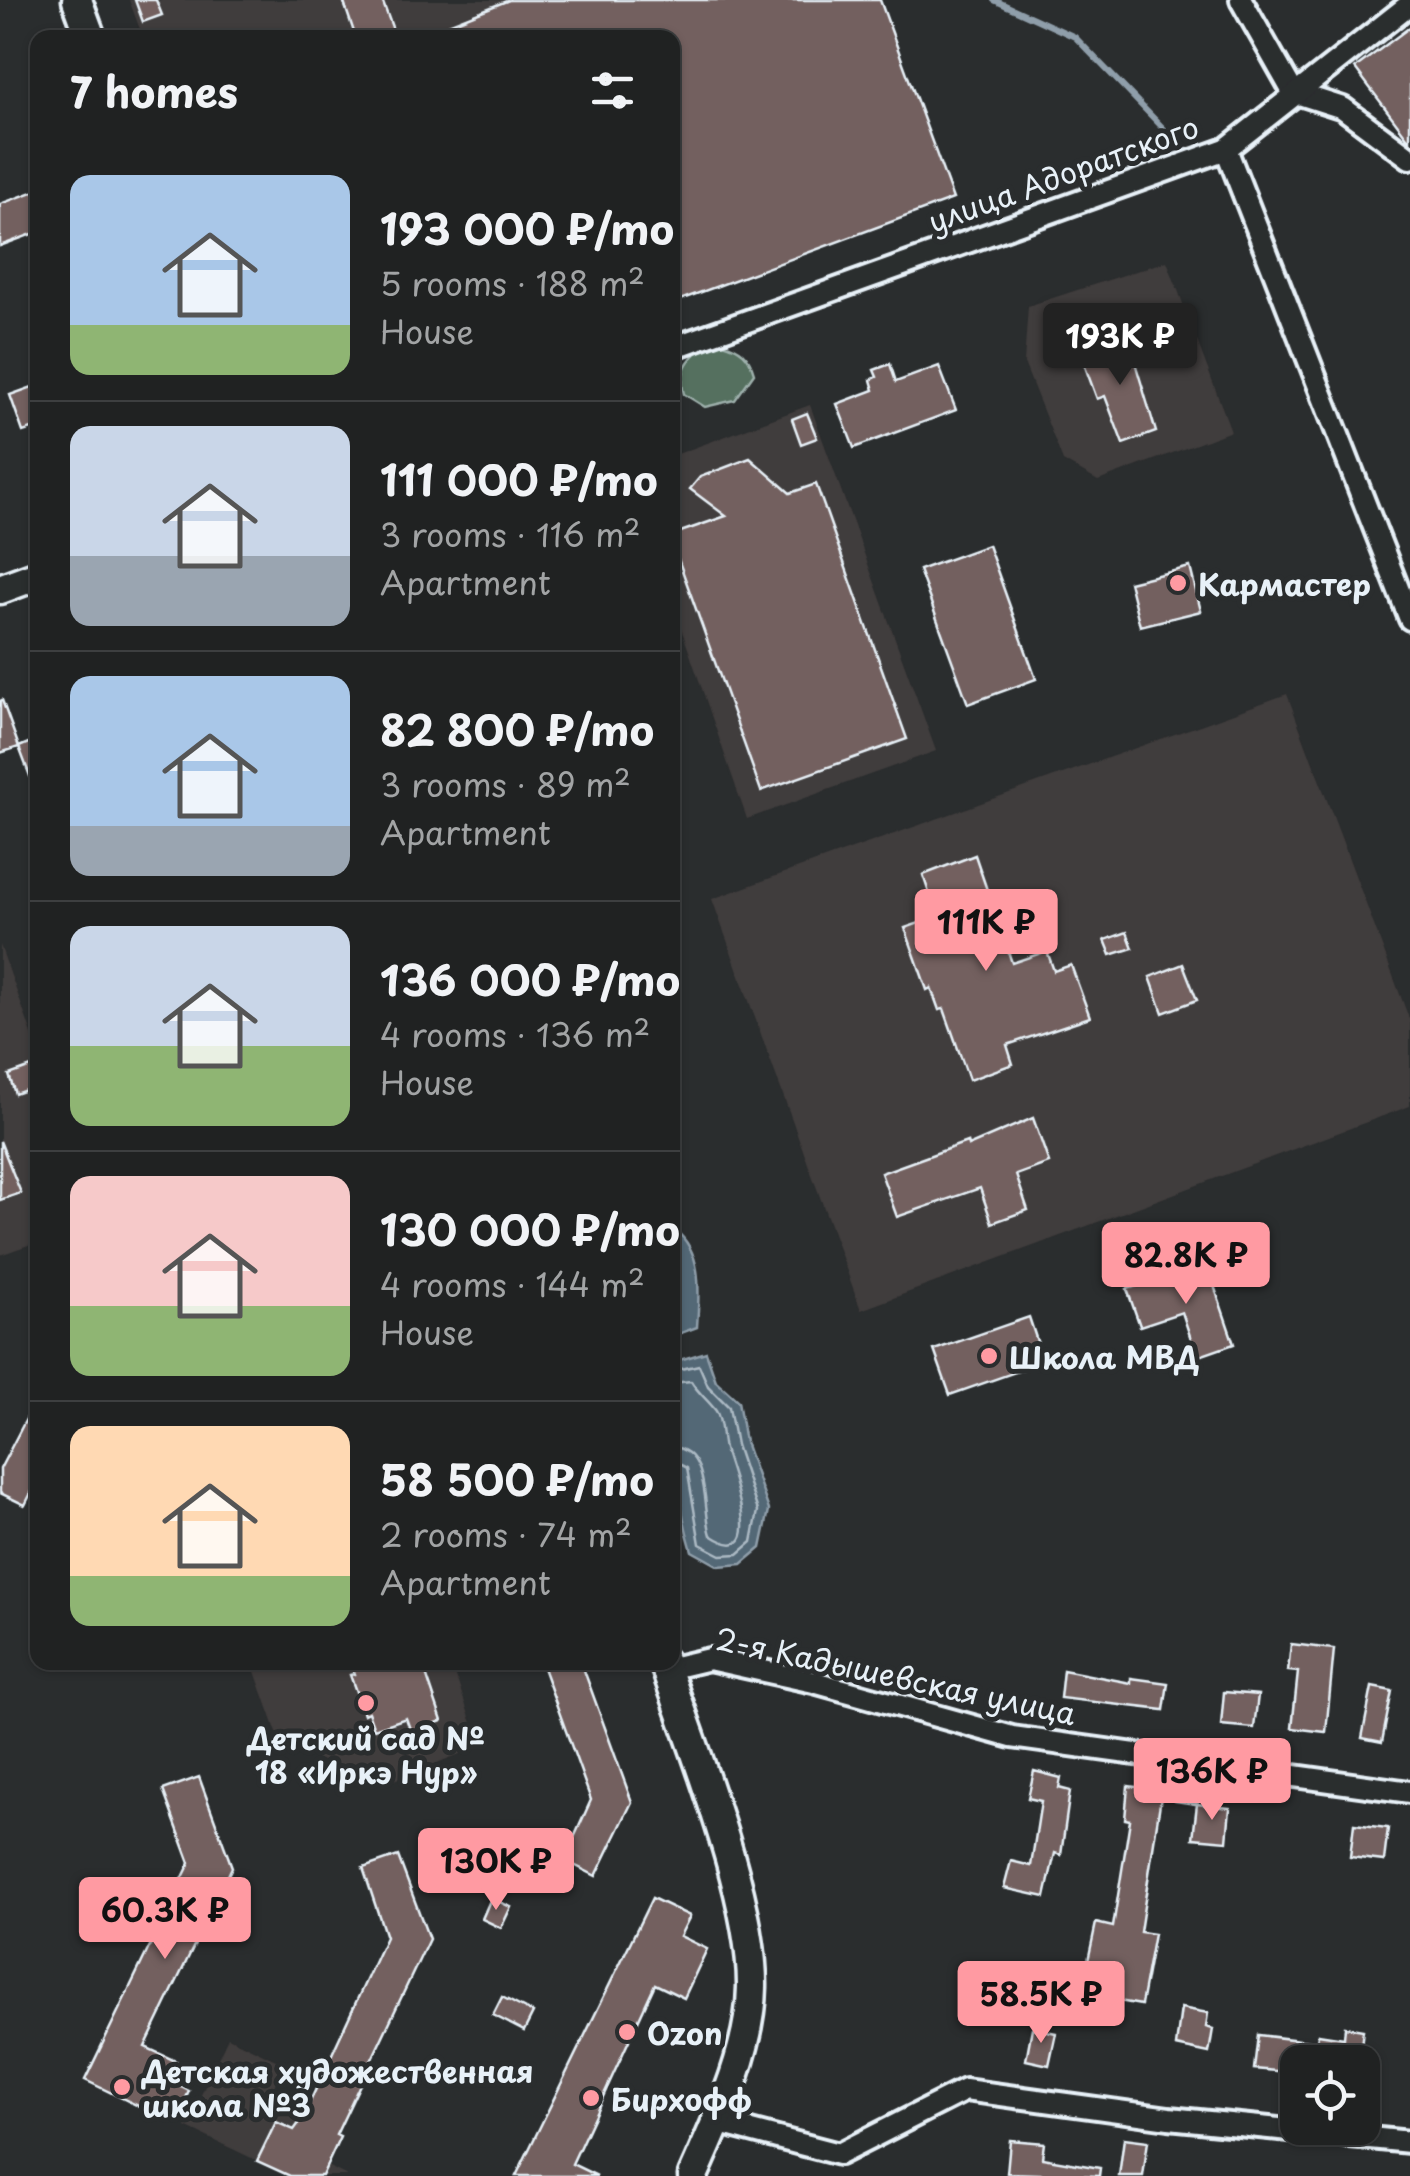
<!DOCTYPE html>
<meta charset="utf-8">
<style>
:root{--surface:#202222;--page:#282a2a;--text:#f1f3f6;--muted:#a2a4a5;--line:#3d3f40;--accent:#ff9aa2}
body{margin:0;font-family:"Playpen Sans",sans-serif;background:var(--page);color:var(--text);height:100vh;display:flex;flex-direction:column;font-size:38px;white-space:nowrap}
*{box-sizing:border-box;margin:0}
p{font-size:32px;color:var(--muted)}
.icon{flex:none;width:55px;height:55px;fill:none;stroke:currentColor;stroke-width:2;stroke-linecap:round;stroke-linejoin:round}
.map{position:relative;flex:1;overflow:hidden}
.side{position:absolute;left:30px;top:30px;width:650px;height:1640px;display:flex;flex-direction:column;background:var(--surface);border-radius:20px;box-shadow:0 2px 8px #0004,0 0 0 2px var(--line)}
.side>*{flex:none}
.fabs{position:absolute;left:1280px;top:2045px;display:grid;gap:20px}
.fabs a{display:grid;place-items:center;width:100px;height:100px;border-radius:20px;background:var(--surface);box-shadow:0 2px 8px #0004,0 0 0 2px var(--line);font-size:50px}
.price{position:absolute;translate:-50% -85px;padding:0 22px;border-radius:10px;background:var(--accent);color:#111;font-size:32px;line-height:65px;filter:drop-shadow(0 2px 5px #0008)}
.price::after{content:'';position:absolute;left:50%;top:60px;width:30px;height:22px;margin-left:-15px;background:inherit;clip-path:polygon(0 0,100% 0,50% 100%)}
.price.on{background:#222;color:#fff}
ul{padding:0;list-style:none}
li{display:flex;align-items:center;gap:30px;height:250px;padding:0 40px}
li+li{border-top:2px solid var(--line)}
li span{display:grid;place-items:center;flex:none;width:280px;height:200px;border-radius:20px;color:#555}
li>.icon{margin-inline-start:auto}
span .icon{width:120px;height:120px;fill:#fffc;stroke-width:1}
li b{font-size:42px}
h2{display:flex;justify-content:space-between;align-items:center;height:120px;padding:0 40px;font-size:42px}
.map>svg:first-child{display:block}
</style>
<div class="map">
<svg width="1410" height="2176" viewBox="0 0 1410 2176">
<rect width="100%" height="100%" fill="#2a2d2e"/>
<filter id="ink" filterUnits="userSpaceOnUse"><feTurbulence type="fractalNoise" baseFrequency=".01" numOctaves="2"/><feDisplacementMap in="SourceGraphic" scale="20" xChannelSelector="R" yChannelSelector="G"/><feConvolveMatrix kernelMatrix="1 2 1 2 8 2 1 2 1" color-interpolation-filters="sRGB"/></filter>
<g filter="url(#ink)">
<g fill="#403c3c">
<polygon points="129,0 619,0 517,38 143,37"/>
<polygon points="1167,261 1231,431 1098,481 1063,461 1024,363 1028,306"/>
<polygon points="810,405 936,751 747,819 673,605 672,456"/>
<polygon points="1287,694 1410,1021 1410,1106 861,1310 712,899"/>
<polygon points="0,945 38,1051 37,1242 0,1255"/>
<polygon points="252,1663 451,1663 480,1746 381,1785 281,1744"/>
<polygon points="228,2037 284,2064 267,2102 340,2137 327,2166 347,2176 290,2176 186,2127"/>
</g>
<path fill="#54705f" stroke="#9eb0ac" stroke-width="2.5" d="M 723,343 C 741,348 749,355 754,373 L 735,400 L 705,407 L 684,394 C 676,365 697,346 723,343 Z"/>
<g fill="#536776" stroke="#8f9eaa" stroke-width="2.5">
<path d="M 675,1230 C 704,1253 699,1293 697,1327 L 673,1336 Z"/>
<path d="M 706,1352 L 716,1381 L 738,1401 L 745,1442 L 769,1510 L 761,1548 L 742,1564 L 719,1566 L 692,1551 C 673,1489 672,1426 673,1362 Z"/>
</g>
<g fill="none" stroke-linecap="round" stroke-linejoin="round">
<g stroke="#acbac4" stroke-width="2.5">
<polyline points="672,1371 699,1365 708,1386 729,1407 736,1445 758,1511 752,1542 738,1554 721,1555 700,1544 687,1468 672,1460"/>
<path d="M 672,1383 L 691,1381 C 698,1393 708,1400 716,1411 C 722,1420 721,1437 724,1449 C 728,1465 772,1575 711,1535 C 702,1507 711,1450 672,1447"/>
</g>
<polyline stroke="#8f9eaa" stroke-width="6" points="994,0 1075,37 1165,130"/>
</g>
<g fill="#73605e" stroke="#e8f1f8" stroke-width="2.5">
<polygon points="135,0 156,0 162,15 143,22"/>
<polygon points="343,0 382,0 396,38 356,38"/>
<polygon points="509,0 880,0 953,199 672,303 672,38 413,38"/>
<polygon points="1410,27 1410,141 1355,68"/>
<polygon points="38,190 38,232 0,246 0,204"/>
<polygon points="1127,336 1156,432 1123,444 1105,396 1097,399 1080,353"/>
<polygon points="890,364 896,382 939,366 956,410 854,448 837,404 874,390 871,380 877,377 874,370"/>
<polygon points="38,385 38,427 23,432 10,395"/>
<polygon points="807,413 817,438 801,444 792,419"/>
<polygon points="750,458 790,493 816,484 907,739 761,791 672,542 672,535 726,516 690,489 700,477"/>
<polygon points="988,545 1036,679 968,704 919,570"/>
<polygon points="1190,567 1201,611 1140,626 1129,582"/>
<polygon points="2,700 19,747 0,753 0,701"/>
<polygon points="38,739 38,792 36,792 19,747"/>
<polygon points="975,855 1012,963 1047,951 1054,971 1071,965 1090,1017 1007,1045 1013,1064 969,1080 944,1009 939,1010 931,988 927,990 905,928 937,917 923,875"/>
<polygon points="1127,932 1133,948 1111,955 1105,940"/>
<polygon points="1183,964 1197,1000 1163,1013 1150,977"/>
<polygon points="31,1067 37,1086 15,1094 9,1075"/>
<polygon points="1033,1118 1049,1163 1016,1175 1028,1210 992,1223 980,1188 897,1217 881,1173 967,1142 968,1146"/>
<polygon points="0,1141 21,1193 0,1200"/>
<polygon points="1207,1265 1234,1344 1197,1357 1182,1312 1140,1326 1127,1289"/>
<polygon points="1029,1317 1044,1362 950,1395 934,1350"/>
<polygon points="38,1396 38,1479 25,1505 0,1493 0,1469"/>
<polygon points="1291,1644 1334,1649 1326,1732 1292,1728 1298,1672 1288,1671"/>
<polygon points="350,1662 422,1662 442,1721 411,1732 406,1718 374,1729 368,1712 364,1714 350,1675 354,1674"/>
<polygon points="541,1662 581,1662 632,1802 596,1876 564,1860 591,1800"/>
<polygon points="1063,1670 1131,1683 1131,1678 1168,1683 1164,1710 1060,1698"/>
<polygon points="1372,1687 1392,1691 1382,1742 1362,1738"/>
<polygon points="1224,1692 1258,1695 1254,1728 1221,1725"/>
<polygon points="1034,1771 1061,1778 1059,1788 1070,1791 1061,1855 1055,1853 1045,1897 1004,1888 1011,1861 1031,1866 1041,1801 1028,1798"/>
<polygon points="199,1777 232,1867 145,2047 178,2062 169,2081 189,2091 180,2112 159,2102 153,2113 85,2080 190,1863 163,1790"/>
<polygon points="1179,1780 1199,1783 1196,1804 1175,1801"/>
<polygon points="1128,1786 1162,1790 1140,1932 1154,1934 1141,2005 1081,1994 1096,1923 1113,1927 1130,1820 1125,1819"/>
<polygon points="1197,1804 1230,1808 1227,1841 1193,1838"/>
<polygon points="1354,1824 1388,1828 1384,1861 1350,1857"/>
<polygon points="398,1856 429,1939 336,2135 340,2137 322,2176 290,2176 257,2161 276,2122 294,2130 302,2119 386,1937 363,1868"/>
<polygon points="491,1898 511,1907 501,1928 482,1919"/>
<polygon points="652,1898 690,1916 680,1936 707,1949 684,1998 655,1984 572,2164 597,2176 516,2176"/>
<polygon points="502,1997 533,2013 524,2031 493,2015"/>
<polygon points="1181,2008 1208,2013 1206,2027 1213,2029 1209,2053 1176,2046"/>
<polygon points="1345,2027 1363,2030 1359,2062 1289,2062 1288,2072 1254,2069 1258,2035 1317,2042 1318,2034 1344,2038"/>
<polygon points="1032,2028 1056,2033 1049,2065 1026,2060"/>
<polygon points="1124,2138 1148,2141 1143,2176 1119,2176"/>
<polygon points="1010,2140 1044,2143 1042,2158 1100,2168 1099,2176 1007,2173"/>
</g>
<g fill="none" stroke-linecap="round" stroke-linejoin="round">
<g stroke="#e8f1f8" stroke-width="28">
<g id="street">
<polyline points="1241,0 1293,92 1343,108 1410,158"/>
<polyline points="1226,149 1410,619"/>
<polyline points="672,348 1226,149 1410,4"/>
<polyline points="667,1669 709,1659 814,1682 1012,1737 1410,1792"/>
<polyline points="716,2122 839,2154 965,2090 1169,2118 1410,2142"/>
</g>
</g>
<g stroke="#e8f1f8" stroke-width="35">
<g id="secondary">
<polyline points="77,0 91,38"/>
<polyline points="0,589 38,575"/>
<path d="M 664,1662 C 694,1751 753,1896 752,1987 C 751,2050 718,2119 693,2176"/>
</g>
</g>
<use href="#street" stroke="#2a2d2e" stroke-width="20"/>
<use href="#secondary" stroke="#2a2d2e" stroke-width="28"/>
</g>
</g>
<g fill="#ff9aa2" stroke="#2a2d2e" stroke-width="4">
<circle cx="1178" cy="583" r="10"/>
<circle cx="989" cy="1356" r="10"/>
<circle cx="366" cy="1703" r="10"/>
<circle cx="627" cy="2032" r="10"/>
<circle cx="122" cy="2087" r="10"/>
<circle cx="591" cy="2098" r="10"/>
</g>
<g text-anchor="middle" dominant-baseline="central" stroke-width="10" stroke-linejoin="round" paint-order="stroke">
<g font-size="30" fill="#e8f1f8" stroke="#2a2d2e">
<text transform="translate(1063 173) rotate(-20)">улица Адоратского</text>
<text transform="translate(896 1675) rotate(12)">2-я Кадышевская улица</text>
</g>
<g font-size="30" font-weight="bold" fill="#e8f1f8" stroke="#2a2d2e" text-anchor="start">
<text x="1198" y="583">Кармастер</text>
<text x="1009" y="1356">Школа МВД</text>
<text x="366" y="1737" text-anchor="middle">Детский сад №<tspan x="366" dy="34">18 «Иркэ Нур»</tspan></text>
<text x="647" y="2032">Ozon</text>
<text x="142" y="2070">Детская художественная<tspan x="142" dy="34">школа №3</tspan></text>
<text x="611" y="2098">Бирхофф</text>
</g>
</g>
</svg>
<div class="fabs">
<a><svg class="icon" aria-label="locate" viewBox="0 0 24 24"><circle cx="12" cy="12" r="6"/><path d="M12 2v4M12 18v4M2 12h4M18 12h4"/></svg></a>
</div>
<b class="price on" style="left:1120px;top:388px">193K ₽</b>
<b class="price" style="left:986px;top:974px">111K ₽</b>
<b class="price" style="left:1186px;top:1307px">82.8K ₽</b>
<b class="price" style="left:1212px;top:1823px">136K ₽</b>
<b class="price" style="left:496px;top:1913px">130K ₽</b>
<b class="price" style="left:165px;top:1962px">60.3K ₽</b>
<b class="price" style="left:1041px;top:2046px">58.5K ₽</b>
<section class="side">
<h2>7 homes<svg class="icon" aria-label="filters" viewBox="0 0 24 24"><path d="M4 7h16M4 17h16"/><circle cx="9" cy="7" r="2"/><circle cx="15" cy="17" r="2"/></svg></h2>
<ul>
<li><span style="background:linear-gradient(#a9c7e8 75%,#8fb573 0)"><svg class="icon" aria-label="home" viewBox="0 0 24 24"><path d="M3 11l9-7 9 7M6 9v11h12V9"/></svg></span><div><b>193 000 ₽/mo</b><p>5 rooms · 188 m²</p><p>House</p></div></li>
<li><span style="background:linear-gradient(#c9d6e8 65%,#9aa5b1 0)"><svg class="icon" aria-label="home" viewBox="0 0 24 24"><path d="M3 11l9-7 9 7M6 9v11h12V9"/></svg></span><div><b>111 000 ₽/mo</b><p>3 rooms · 116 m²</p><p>Apartment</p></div></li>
<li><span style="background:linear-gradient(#a9c7e8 75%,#9aa5b1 0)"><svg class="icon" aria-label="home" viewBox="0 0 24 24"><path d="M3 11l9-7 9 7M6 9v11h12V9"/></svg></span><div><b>82 800 ₽/mo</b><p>3 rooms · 89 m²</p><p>Apartment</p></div></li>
<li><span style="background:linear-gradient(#c9d6e8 60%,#8fb573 0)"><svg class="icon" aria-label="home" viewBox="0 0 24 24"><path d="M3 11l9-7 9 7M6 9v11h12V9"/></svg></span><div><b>136 000 ₽/mo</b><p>4 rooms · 136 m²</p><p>House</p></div></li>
<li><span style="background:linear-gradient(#f6c9c9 65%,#8fb573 0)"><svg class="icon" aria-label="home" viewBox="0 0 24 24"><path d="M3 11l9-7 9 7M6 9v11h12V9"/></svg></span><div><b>130 000 ₽/mo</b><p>4 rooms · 144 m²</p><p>House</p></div></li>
<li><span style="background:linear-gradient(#ffd9b3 75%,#8fb573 0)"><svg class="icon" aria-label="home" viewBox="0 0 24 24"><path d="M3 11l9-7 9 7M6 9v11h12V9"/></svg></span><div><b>58 500 ₽/mo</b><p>2 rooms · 74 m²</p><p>Apartment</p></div></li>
</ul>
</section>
</div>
